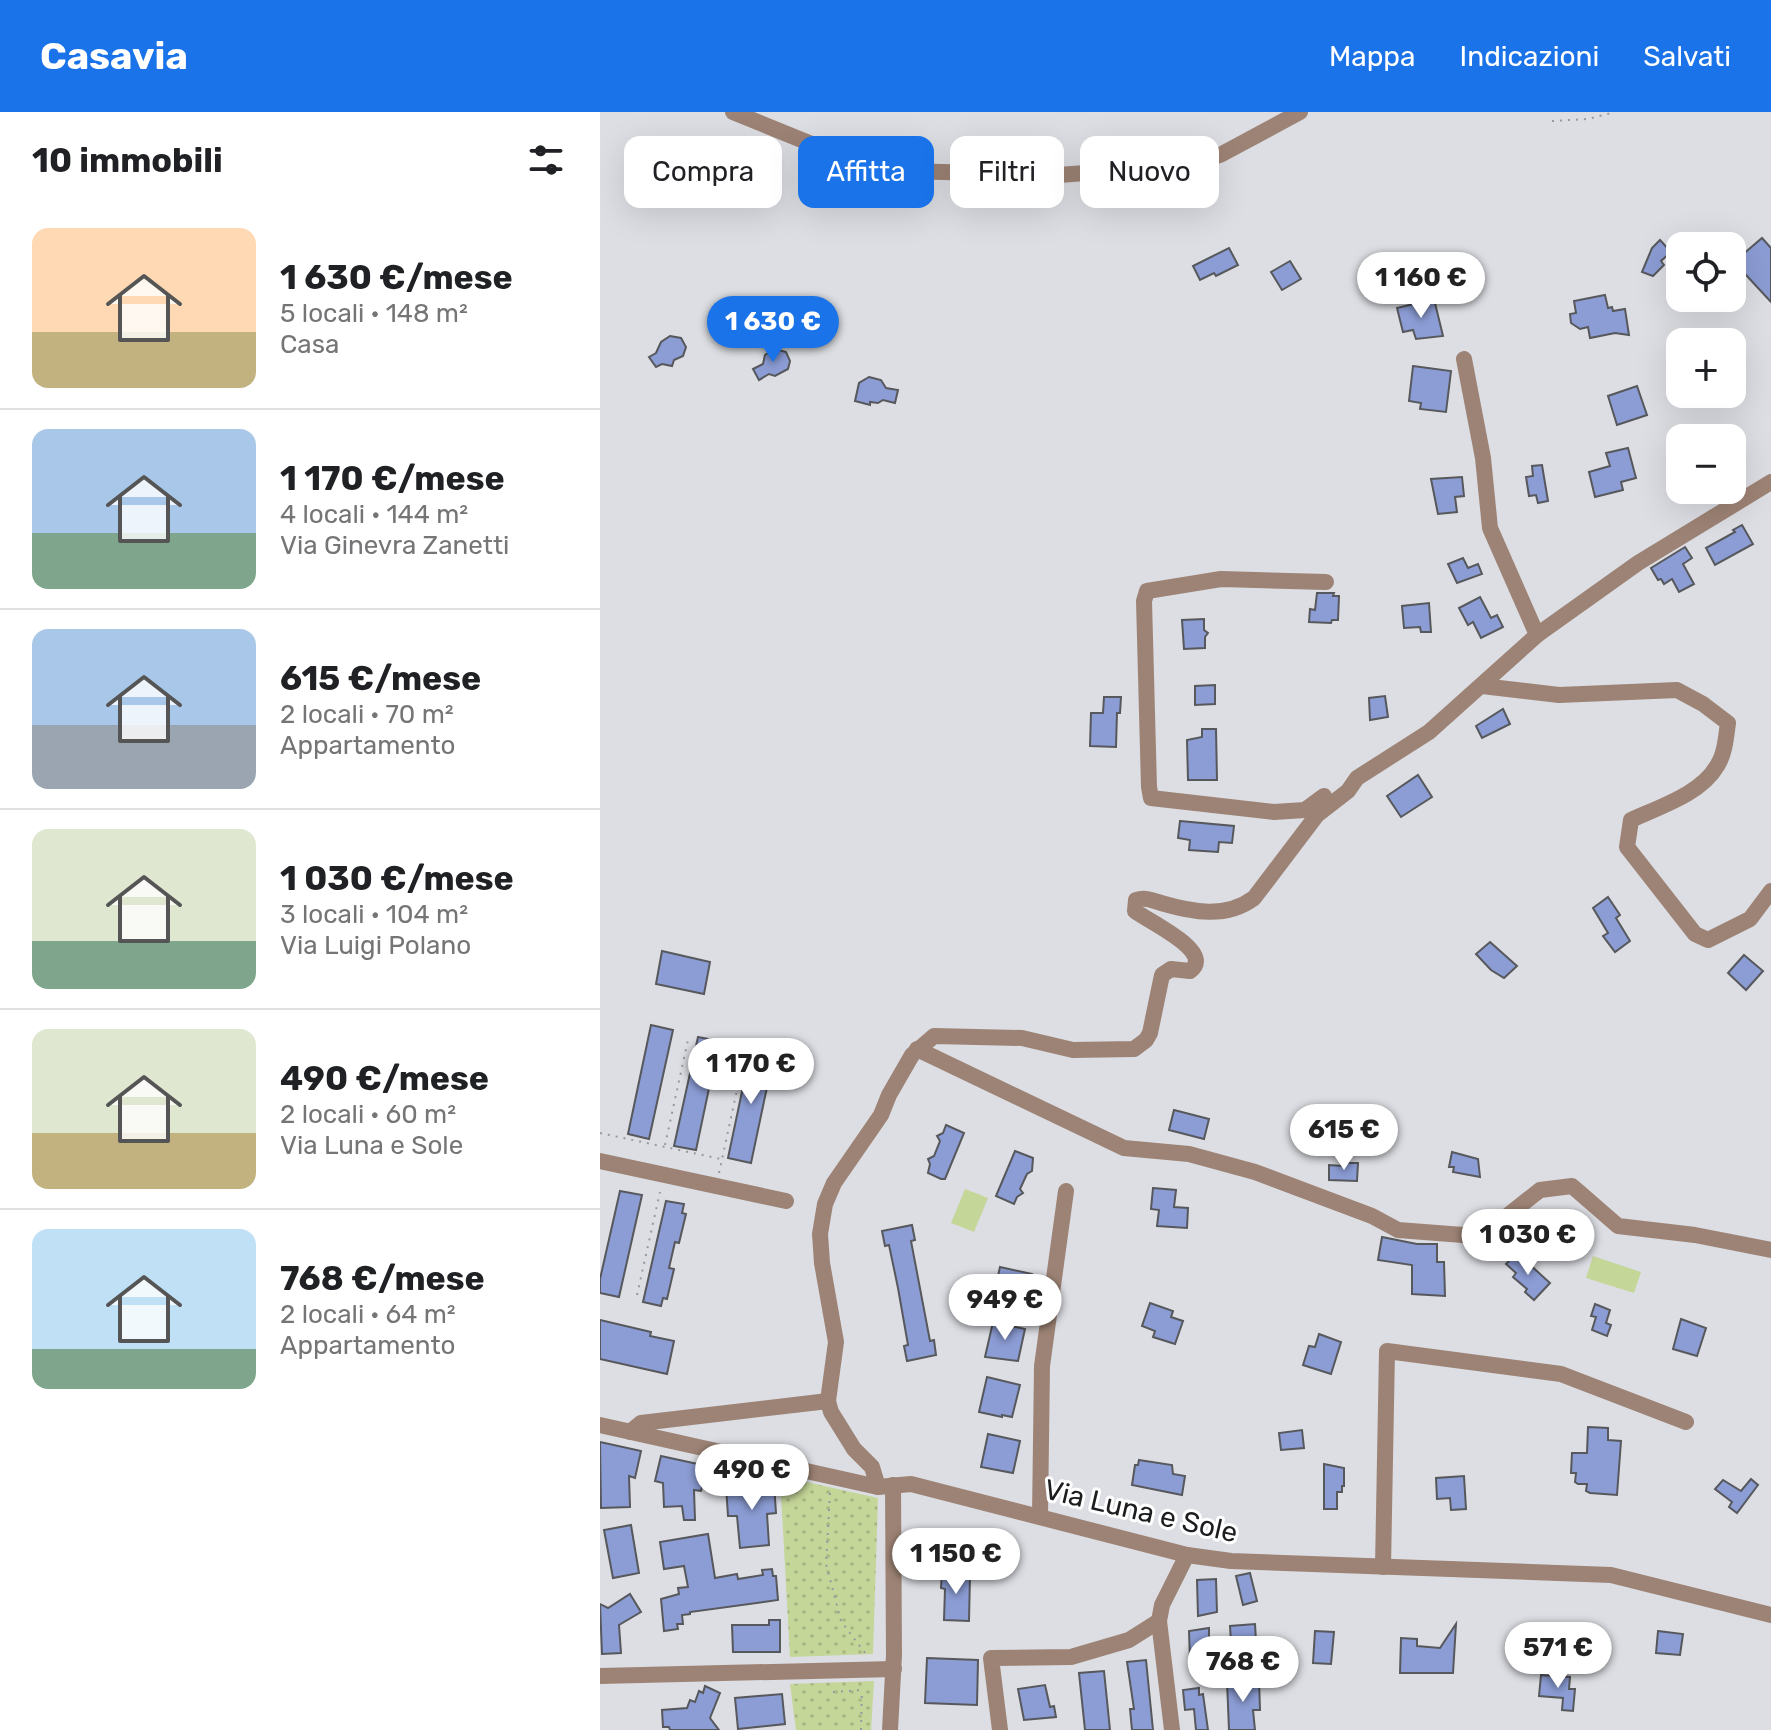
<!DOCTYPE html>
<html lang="it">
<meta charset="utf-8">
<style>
:root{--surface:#fff;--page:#f6f6f6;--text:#202124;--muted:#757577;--line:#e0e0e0;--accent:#1a73e8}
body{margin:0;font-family:Rubik,sans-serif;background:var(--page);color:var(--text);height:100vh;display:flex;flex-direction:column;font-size:30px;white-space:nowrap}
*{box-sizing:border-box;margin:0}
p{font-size:26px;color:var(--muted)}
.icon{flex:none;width:44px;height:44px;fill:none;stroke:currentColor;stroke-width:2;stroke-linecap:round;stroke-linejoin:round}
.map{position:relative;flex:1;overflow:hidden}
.drawer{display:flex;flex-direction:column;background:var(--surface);width:600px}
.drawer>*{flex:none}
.guide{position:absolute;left:24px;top:24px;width:760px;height:72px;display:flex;gap:16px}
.tools{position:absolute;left:1066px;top:120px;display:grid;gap:16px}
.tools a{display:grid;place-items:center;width:80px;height:80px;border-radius:16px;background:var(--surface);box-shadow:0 8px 32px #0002;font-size:40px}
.price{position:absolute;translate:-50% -68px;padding:0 18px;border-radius:28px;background:#fff;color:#222;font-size:26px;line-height:52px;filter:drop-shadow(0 2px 4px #0008)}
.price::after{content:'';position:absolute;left:50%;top:48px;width:24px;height:18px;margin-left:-12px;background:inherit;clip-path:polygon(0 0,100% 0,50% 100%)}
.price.active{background:var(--accent);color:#fff}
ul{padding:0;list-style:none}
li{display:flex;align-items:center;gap:24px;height:200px;padding:0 32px}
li+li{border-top:2px solid var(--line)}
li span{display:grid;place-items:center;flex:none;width:224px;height:160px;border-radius:16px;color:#555}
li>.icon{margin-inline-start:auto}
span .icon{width:96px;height:96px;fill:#fffc;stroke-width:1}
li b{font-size:34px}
h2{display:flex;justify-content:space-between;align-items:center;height:96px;padding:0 32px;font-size:34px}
.chip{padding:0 28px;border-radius:16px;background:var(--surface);box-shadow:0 8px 32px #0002;font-size:28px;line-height:72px}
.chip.active{background:var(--accent);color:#fff}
header{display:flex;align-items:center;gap:48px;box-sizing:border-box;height:112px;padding:0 40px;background:var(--accent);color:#fff}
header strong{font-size:38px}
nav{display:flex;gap:44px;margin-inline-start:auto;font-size:28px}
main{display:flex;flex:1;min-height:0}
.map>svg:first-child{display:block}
</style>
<header>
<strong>Casavia</strong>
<nav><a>Mappa</a><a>Indicazioni</a><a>Salvati</a></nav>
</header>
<main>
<section class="drawer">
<h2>10 immobili<svg class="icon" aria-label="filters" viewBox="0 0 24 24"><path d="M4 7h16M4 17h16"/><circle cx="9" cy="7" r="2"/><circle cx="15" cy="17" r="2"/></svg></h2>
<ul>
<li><span style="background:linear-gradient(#ffd9b3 65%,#c2b280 0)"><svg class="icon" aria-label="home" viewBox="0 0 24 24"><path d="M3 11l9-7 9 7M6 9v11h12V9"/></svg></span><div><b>1 630 €/mese</b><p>5 locali · 148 m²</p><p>Casa</p></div></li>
<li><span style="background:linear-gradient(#a9c7e8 65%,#7fa58c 0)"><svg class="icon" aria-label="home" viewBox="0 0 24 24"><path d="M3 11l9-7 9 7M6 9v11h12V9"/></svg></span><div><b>1 170 €/mese</b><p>4 locali · 144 m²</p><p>Via Ginevra Zanetti</p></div></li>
<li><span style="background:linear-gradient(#a9c7e8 60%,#9aa5b1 0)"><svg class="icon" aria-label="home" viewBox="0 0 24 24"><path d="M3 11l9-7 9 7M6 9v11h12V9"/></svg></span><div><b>615 €/mese</b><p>2 locali · 70 m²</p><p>Appartamento</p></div></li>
<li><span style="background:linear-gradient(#dfe7d0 70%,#7fa58c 0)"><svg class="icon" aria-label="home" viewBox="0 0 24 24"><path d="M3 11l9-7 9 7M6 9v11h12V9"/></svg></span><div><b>1 030 €/mese</b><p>3 locali · 104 m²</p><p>Via Luigi Polano</p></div></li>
<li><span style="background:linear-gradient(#dfe7d0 65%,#c2b280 0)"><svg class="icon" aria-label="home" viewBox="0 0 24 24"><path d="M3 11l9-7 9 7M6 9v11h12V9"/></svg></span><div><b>490 €/mese</b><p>2 locali · 60 m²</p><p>Via Luna e Sole</p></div></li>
<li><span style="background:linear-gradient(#bfe0f5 75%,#7fa58c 0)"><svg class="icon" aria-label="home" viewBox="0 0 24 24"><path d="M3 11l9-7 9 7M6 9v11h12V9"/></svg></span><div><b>768 €/mese</b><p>2 locali · 64 m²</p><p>Appartamento</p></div></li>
</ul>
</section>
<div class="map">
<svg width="1171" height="1618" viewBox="0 0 1171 1618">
<defs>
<pattern id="park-dots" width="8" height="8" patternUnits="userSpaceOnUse" patternTransform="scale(2)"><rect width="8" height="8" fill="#c5d699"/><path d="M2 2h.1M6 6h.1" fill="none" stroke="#a9b783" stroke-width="1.8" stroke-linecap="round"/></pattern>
</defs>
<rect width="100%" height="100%" fill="#dcdee3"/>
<g fill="#c5d699">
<polygon points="365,1077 388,1086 374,1120 351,1111"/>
<polygon points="993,1144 1041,1160 1034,1181 986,1166"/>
</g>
<g fill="url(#park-dots)">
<polygon points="180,1364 278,1386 273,1542 190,1545"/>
<polygon points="274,1569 271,1618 196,1618 190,1572"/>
</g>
<g fill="#8c9dd5" stroke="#56585c" stroke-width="2">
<polygon points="1162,126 1171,136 1171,190 1134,150"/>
<polygon points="1060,128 1071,140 1061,149 1064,153 1053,164 1042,160 1052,136"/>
<polygon points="629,136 638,153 616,164 614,161 600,168 593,154"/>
<polygon points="690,149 701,167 682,178 671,160"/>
<polygon points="1005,183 1008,196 1012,195 1013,199 1025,197 1029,223 1015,221 990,226 988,215 980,217 971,211 970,202 976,201 974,189"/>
<polygon points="834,187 843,224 816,227 813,218 803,220 797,196"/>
<polygon points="70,224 81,226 86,235 83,244 74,248 72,254 62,252 56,255 49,245 56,241 61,230"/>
<polygon points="175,237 186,240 190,249 188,257 175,264 169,262 159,268 153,257 163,252 165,243"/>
<polygon points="813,254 851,259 846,300 820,297 821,291 809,289"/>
<polygon points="269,265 281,268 286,276 298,278 295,291 283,288 278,291 270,290 270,293 255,289 259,271"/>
<polygon points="1037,274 1047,303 1017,313 1008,284"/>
<polygon points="1028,336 1036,366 1021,370 1023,378 995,385 989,360 1010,354 1006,341"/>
<polygon points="942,353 948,389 938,391 936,383 929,384 926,365 933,364 932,354"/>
<polygon points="862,365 864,384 855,385 857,400 838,402 831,367"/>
<polygon points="1142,413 1153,432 1115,453 1106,436 1135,420 1133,418"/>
<polygon points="1085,435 1092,446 1083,452 1094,472 1079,480 1072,467 1064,472 1061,467 1058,468 1051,456"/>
<polygon points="863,446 868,456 878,452 882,462 857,471 848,452"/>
<polygon points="717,481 734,481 733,484 739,484 738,508 732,508 731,511 709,510 710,497 715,498"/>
<polygon points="880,485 891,506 897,503 903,515 881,526 873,510 868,513 859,496"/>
<polygon points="829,491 831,520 821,520 820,515 804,516 802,494"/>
<polygon points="604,507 604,518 608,521 605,525 605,536 584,537 582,508"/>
<polygon points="615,573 615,592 595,593 595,574"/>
<polygon points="785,584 788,605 770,608 769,586"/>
<polygon points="504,585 521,585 520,601 517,601 516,635 490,634 491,601 503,601"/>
<polygon points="903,597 910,612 882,626 876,614"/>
<polygon points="602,617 616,617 617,668 588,668 587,628 602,625"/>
<polygon points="818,663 832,685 801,705 787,684"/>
<polygon points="580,709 634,714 632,731 619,730 618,740 589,738 590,728 578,726"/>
<polygon points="1008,785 1020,803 1016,806 1030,829 1015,840 1003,824 1008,821 993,796"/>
<polygon points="890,830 917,854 904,866 891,858 876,842"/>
<polygon points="62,839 110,850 104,882 56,872"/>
<polygon points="1144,843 1163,859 1146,878 1128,861"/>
<polygon points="51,913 73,918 49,1027 28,1022"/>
<polygon points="98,925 119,929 96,1038 74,1034"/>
<polygon points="151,937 174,942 151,1051 128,1046"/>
<polygon points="574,998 609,1007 604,1027 569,1018"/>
<polygon points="346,1013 364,1021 345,1067 341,1067 328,1061 330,1052 328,1047 334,1044 340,1029 337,1024 343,1021"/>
<polygon points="415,1039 433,1046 432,1059 427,1062 420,1077 423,1081 417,1085 414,1092 396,1084"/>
<polygon points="852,1040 878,1047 880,1065 853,1060 854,1055 849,1055"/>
<polygon points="744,1051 758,1051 757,1069 729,1068 729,1053 744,1054"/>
<polygon points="553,1076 576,1078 574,1095 588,1096 587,1116 557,1114 559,1098 551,1097"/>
<polygon points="20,1079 42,1083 19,1185 0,1181 0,1167"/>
<polygon points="66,1089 84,1092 82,1101 86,1102 79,1131 75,1130 69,1156 74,1157 67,1187 63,1186 61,1194 43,1190"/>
<polygon points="312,1113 315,1128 311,1129 330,1229 334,1228 336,1243 307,1249 304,1234 308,1233 298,1176 289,1133 285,1134 282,1119"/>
<polygon points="782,1125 817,1132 837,1132 837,1150 844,1150 845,1184 812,1182 812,1153 778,1148"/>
<polygon points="915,1143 926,1153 928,1151 950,1171 934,1188 925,1180 927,1177 913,1165 916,1161 906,1152"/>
<polygon points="400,1155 432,1162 425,1194 392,1190"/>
<polygon points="550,1191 573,1199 571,1205 583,1209 575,1232 553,1225 555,1219 542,1214"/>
<polygon points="995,1192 1010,1198 1006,1211 1011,1213 1007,1224 992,1218 996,1205 991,1204"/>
<polygon points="1081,1207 1106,1216 1097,1244 1073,1237"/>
<polygon points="0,1208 51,1220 50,1224 74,1229 67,1262 0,1247"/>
<polygon points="393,1210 425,1217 418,1249 385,1245"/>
<polygon points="719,1222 741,1230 731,1262 703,1253 709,1234 715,1235"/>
<polygon points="387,1265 420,1273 412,1305 402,1303 402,1305 379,1300"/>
<polygon points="988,1315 1008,1316 1008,1328 1021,1329 1017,1383 990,1381 986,1379 987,1372 978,1372 975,1370 976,1361 971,1361 972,1341 987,1341"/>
<polygon points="702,1318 704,1336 681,1338 679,1321"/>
<polygon points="388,1322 420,1329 413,1361 381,1355"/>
<polygon points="0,1330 41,1339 35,1366 29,1364 30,1395 1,1396"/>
<polygon points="61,1344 107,1354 101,1379 94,1378 95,1408 84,1408 82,1394 64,1395 63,1371 55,1369"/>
<polygon points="539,1348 572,1353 573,1362 585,1364 582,1383 532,1373 535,1353 538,1353"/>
<polygon points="724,1352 744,1356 744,1374 742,1374 742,1380 737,1380 737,1397 724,1397"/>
<polygon points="864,1364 866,1397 851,1398 850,1386 837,1387 836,1366"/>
<polygon points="1151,1367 1158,1373 1137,1401 1129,1395 1132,1390 1115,1377 1123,1368 1141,1379"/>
<polygon points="174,1371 176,1401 167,1402 169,1433 140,1436 137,1404 128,1404 126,1374"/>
<polygon points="31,1413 39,1461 13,1466 4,1418"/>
<polygon points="108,1422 115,1466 137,1462 138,1467 163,1463 162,1458 172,1457 173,1464 176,1464 178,1488 90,1500 90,1502 82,1503 83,1512 77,1512 78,1517 64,1519 61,1487 79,1482 78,1476 88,1475 84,1454 64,1457 60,1430"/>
<polygon points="342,1460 370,1462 369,1509 344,1508 345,1477 341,1476"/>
<polygon points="650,1461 657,1489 643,1493 636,1464"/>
<polygon points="616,1467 617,1500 598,1504 597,1468"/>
<polygon points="30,1482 41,1500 19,1513 21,1541 2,1542 0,1492 8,1496"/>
<polygon points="169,1508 180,1508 180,1540 133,1540 132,1513 169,1513"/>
<polygon points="655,1512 657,1546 632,1548 630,1514"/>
<polygon points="856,1512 853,1561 800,1561 801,1526 817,1527 817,1534 840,1536"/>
<polygon points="609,1516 609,1548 590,1548 589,1519"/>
<polygon points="715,1519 734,1520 731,1552 713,1551"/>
<polygon points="1058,1519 1083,1522 1080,1543 1056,1541"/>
<polygon points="327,1546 378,1548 377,1593 325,1591"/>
<polygon points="546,1548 553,1618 532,1618 530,1597 534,1597 527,1550"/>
<polygon points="504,1559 510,1618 485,1618 479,1561"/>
<polygon points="941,1563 970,1565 969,1577 975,1577 973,1599 962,1598 963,1586 939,1584"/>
<polygon points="659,1568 660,1598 653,1598 655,1618 629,1618 627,1569"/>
<polygon points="445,1573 450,1595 454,1594 456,1605 424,1608 418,1577"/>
<polygon points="105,1574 120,1581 110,1606 119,1618 70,1618 69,1615 63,1615 62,1598 87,1596 90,1588 95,1590 99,1579 103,1581"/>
<polygon points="599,1576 599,1583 603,1582 608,1618 596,1618 594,1597 585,1598 583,1578"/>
<polygon points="182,1582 185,1612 138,1617 135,1586"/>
</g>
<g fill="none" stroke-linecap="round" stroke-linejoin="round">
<g stroke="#97999d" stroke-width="2" stroke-dasharray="2 6" stroke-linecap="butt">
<polyline points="952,9 988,7 1015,0"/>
<polyline points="0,1021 121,1047"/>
<polyline points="65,1033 88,928"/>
<polyline points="119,1061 145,941"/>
<polyline points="37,1183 60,1080"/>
<polyline points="230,1381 226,1452 241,1509 265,1541"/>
<polyline points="233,1580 262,1578"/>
<polyline points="261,1618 262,1578"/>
</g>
<g stroke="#9d8375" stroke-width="16">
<polyline points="133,0 246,46 275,54 305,59 459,63 589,53 620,43 700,0"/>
<polyline points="864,247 883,346 890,416 937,523"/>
<path d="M 882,574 L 959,583 L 1077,578 L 1103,592 L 1128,611 C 1126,625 1125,642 1117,654 C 1101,682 1059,695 1031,708 L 1027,735 L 1095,822 L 1108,828 L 1150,807 L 1171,779"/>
<polyline points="724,684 705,698 674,700 551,686 549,675 544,489 547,479 621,467 726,470"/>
<polyline points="317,937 524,1036 589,1042 655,1060 772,1104 798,1118 863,1123 897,1112 940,1078 972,1074 1018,1114 1095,1123 1171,1138"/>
<polyline points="0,1049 186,1089"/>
<polyline points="0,1313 278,1375 311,1372 587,1443 631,1449 1011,1463 1171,1503"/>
<polyline points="30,1320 41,1311 228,1289"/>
<path d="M 278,1375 L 272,1355 L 254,1337 L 231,1300 L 228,1289 L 236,1230 L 222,1151 L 220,1122 L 225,1092 L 234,1071 L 281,1003 L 289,983 L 312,943 L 334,924 L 422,926 L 473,938 L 534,937 L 546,928 L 550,921 L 562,863 L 571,857 L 590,859 C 616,840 549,810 535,799 L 536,788 C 545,785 552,788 561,791 C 592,800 626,807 654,786 L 717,703 L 748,679 L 757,666 L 829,620 L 937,523 L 1038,451 L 1171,370"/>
<polyline points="440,1403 442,1254 466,1079"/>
<polyline points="783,1455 787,1239 961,1262 1086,1310"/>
<polyline points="0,1564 294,1557"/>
<polyline points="290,1618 294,1543 293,1373"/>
<polyline points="400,1618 391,1546 471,1545 529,1528 559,1509"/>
<polyline points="572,1618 559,1509 562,1493 587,1443"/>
</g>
</g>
<g text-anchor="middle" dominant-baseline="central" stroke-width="6" stroke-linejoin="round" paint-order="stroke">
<g font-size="28" fill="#1c1d1f" stroke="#fff">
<text transform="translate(541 1399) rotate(13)">Via Luna e Sole</text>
</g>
</g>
</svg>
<div class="tools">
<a><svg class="icon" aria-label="locate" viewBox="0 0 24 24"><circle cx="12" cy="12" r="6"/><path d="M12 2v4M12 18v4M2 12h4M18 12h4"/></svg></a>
<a>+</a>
<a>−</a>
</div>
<b class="price" style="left:821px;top:208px">1 160 €</b>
<b class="price active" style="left:173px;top:252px">1 630 €</b>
<b class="price" style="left:151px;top:994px">1 170 €</b>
<b class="price" style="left:744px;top:1060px">615 €</b>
<b class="price" style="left:928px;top:1165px">1 030 €</b>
<b class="price" style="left:405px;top:1230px">949 €</b>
<b class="price" style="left:152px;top:1400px">490 €</b>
<b class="price" style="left:356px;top:1484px">1 150 €</b>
<b class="price" style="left:958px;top:1578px">571 €</b>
<b class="price" style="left:643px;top:1592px">768 €</b>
<div class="guide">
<a class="chip">Compra</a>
<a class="chip active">Affitta</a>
<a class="chip">Filtri</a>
<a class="chip">Nuovo</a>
</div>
</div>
</main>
